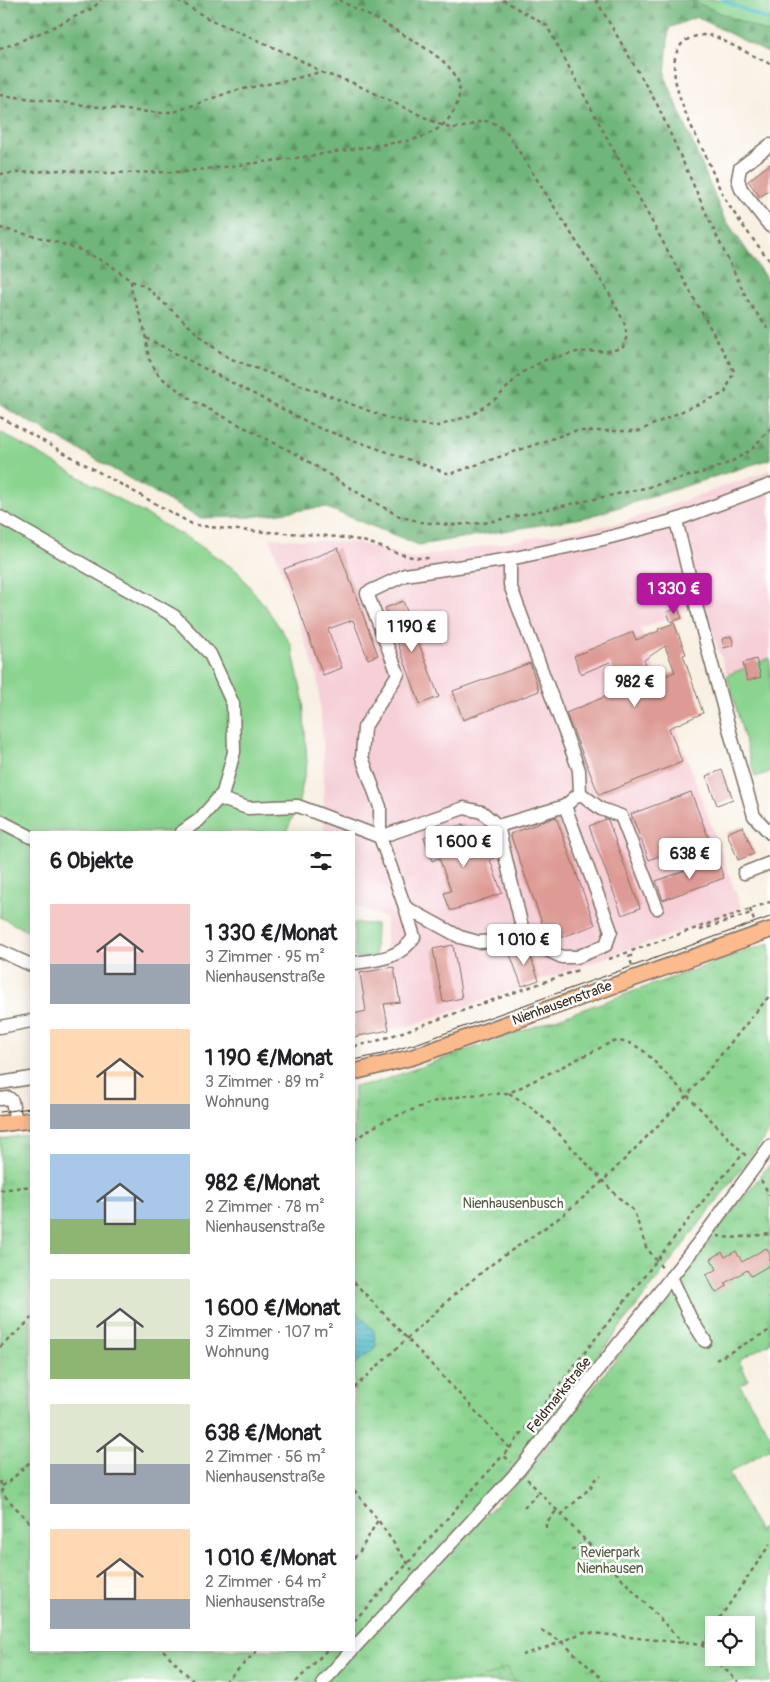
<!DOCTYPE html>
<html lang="de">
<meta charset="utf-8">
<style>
:root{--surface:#fff;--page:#f6f6f6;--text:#202124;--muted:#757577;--accent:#b5179e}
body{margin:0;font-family:Pangolin,sans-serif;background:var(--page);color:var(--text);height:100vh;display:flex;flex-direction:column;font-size:19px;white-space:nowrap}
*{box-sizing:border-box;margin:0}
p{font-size:16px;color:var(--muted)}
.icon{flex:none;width:28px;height:28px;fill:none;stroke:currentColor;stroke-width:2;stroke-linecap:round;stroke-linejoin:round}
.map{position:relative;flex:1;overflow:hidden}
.details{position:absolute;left:30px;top:831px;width:325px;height:820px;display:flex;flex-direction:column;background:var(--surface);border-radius:0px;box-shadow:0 2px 12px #0003}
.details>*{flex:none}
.controls{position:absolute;left:705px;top:1616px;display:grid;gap:10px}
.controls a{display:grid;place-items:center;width:50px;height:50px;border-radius:0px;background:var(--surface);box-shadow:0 2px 12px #0003;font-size:25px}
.price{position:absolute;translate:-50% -42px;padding:0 11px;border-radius:5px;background:#fff;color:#222;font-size:16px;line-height:32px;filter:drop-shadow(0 1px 2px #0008)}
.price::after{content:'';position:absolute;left:50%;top:30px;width:15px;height:11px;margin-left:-8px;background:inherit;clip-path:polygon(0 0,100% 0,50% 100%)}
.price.on{background:var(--accent);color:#fff}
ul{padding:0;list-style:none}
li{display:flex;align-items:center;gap:15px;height:125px;padding:0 20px}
li span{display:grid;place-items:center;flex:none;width:140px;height:100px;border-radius:0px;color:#555}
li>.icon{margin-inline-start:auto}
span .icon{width:60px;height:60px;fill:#fffc;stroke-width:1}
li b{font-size:21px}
h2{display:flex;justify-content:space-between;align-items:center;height:60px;padding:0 20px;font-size:21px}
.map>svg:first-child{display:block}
</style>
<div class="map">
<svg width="770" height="1682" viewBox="0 0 770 1682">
<defs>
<pattern id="forest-firs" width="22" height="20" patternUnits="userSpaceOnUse" patternTransform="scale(1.25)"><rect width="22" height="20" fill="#6fb67a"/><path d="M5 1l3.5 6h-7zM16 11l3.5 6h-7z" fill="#5c9463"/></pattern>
<pattern id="park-tufts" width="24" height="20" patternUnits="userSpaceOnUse" patternTransform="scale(1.25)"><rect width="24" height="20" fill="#8ad490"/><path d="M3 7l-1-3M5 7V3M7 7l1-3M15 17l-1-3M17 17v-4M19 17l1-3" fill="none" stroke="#78b67c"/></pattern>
<pattern id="garden-dots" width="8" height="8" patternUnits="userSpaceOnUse" patternTransform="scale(1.25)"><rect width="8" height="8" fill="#8ad490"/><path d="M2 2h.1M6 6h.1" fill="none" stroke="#78b67c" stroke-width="1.8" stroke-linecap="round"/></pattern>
<pattern id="water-rules" width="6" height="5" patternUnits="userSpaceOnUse" patternTransform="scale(1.25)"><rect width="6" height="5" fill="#52bfcb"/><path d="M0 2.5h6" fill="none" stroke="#459ba4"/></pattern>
</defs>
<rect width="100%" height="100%" fill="#fff"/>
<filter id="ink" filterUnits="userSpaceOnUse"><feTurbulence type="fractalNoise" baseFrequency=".02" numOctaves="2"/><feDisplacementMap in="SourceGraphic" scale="10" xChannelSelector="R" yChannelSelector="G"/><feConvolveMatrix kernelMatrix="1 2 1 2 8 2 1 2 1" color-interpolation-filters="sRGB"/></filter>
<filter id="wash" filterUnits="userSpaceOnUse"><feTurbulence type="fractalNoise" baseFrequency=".0096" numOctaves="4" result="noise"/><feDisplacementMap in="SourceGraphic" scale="20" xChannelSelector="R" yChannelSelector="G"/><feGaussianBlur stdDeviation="1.12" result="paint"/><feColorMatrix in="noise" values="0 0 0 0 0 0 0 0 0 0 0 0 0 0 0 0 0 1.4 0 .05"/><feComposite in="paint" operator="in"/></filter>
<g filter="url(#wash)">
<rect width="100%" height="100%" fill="#f8f0e2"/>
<polygon fill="#f6cfd7" points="770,470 770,658 727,675 704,604 640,629 742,910 410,1026 354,1037 354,964 386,961 386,918 354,906 354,832 324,832 323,743 318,679 270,538 358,543 413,558 620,523"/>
<g fill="#8ad490" stroke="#627f57">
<polygon points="690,0 770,0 770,34"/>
<polygon points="0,432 196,543 237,571 265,606 291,644 303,698 307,763 298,806 286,832 31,832 31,933 0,917"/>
<polygon points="770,658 770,772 755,777 727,675"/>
<polygon points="354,923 376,924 375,958 354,957"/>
</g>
<polygon fill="url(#forest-firs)" stroke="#55704c" points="0,0 690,0 770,34 770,54 697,17 669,28 665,76 723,216 770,284 770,459 588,517 419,545 324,507 250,517 199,518 0,405"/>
<g fill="url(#park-tufts)" stroke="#627f57" fill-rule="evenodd">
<polygon points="770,943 770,1131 519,1460 354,1645 354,1086 372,1084"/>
<polygon points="31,1134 31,1650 350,1650 321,1682 0,1682 0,1139"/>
<path d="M 770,1164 L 770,1343 L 739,1360 L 748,1380 L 740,1385 L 770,1435 L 770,1449 L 729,1473 L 758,1530 L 770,1524 L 770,1682 L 324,1682 L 448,1555 L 528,1470 ZM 714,1625 L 746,1625 L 746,1658 L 714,1658 Z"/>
</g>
<polygon fill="url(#garden-dots)" stroke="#627f57" points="508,1668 514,1682 471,1682"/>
<polygon fill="url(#water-rules)" stroke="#467474" points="354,1309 374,1331 376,1347 354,1365"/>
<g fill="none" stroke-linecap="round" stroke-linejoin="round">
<polyline stroke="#52bfcb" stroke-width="4" points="723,0 770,21"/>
</g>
<g id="blocks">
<g fill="#de9b95" fill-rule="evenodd">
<polygon points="770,164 770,190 760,197 748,181"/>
<polygon points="338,548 378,655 368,659 353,620 328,629 342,668 323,675 284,569"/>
<polygon points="403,601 439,697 420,704 385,608"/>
<polygon points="678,608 682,618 671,622 667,612"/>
<path d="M 674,623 L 686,654 L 683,655 L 703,713 L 669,728 L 682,762 L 599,795 L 566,713 L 621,690 L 610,662 L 581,674 L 574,656 L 633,632 L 636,640 L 659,631 L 658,629 ZM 665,646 L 675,672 L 652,681 L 644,660 Z"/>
<polygon points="731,636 734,645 724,648 722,639"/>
<polygon points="756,659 761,677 747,681 743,663"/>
<polygon points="530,663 539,691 463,720 453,691"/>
<polygon points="722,770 733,799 717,805 706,776"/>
<polygon points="691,792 708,837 649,860 631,814"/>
<polygon points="556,817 595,925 549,942 510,834"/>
<polygon points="606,819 608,820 640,908 622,915 589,826"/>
<polygon points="463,824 472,852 490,846 494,858 490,860 502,893 454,910 450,910 444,893 451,891 439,858 432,861 424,837"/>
<polygon points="743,826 754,854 738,860 727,833"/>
<polygon points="717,859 724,878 663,900 656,881"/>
<polygon points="453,945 462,998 443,1002 433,949"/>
<polygon points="523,948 528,950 539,980 522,986 508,949"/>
<polygon points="394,967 400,1002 384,1004 389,1030 354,1037 354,1014 366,1011 360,973"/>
<polygon points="766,1248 770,1254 770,1265 751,1276 747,1270 725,1283 727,1286 716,1293 706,1275 717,1269 711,1259 722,1252 725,1257 736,1251 742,1262"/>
</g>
</g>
</g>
<g filter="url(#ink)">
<use href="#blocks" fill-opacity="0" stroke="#7d6f63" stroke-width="1"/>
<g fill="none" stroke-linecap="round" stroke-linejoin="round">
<g stroke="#7d6f63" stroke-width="15">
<g id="minor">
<polyline points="770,145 740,168 738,179 741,189 770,226"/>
<polyline points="0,517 174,616 210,654 233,704 234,752 223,793 199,820 182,832"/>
<polyline points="676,520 697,609 733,743 754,816 770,833"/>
<polyline points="580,793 601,809 621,816 657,908"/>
<polyline points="218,798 248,808 298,806 380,837 464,808 482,812 498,826 565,806 580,793 579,770 510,585 510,559"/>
<polyline points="0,821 31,837"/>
<polyline points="498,826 525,940"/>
<polyline points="744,873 770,863"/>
<polyline points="405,907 460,937 478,942 525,940 562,957 577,957 606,945 611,931 565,806"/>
<polyline points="0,951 31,965"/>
<path d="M 354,963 C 377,960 400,959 414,937 L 405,907 L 380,837 L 380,807 L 362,757 L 364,728 L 398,674 L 367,593 L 405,575 L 510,559 L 599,540 L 676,520 L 770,485"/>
<polyline points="0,1027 31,1021"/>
<polyline points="0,1083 31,1078"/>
<polyline points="0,1099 9,1098 12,1101 16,1122"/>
<polyline points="671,1277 691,1319 705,1341"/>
<polyline points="354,1648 519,1470 706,1233 770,1146"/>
<polyline points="323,1682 352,1650"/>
</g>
</g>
<g stroke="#7d6f63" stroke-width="18">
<g id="major">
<polyline points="354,1072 413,1057 770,930"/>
<polyline points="0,1124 31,1120"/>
</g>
</g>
<g stroke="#7d6f63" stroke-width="2.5" stroke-dasharray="4 4" stroke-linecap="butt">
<polyline points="178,0 207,18 291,55 320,71"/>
<polyline points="596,0 657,104 711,224 748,301 770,332"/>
<polyline points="0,49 45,31 93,8 101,0"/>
<path d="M 770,64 L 714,36 C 704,34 694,35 685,41 C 656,64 693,129 705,154 C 712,170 718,187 727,202 C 740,223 755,242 770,261"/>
<path d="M 0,95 L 125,110 L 162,113 L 177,111 L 233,91 L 293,79 L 320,72 L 353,83 L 443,126 C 447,127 451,128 455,128 C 480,127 480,111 506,131 L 609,293 L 624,322 L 627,336 L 623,347 L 611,351 L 577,352 L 545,360 L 521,373 L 498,397 L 472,415 L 438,426 L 414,424 L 388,418 L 229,358 L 209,344 L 145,286 L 131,281 L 109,264 L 78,249 L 46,239 L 0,228"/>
<path d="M 0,174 L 61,170 L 108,173 L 182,172 L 296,158 L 412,140 C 432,134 448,126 456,106 C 460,97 461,86 456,77 C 444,51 366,15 339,0"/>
<polyline points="131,281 132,292 144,328 149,359 159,376 195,402 298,455 360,494 399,516 421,522 452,525 484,523 645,488 708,471 731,462 752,449 770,429"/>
<polyline points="146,338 319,428 450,474 574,431 639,431 689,408 725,393 734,371 658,233 547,26 503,0"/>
<path d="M 0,417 L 192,524 C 245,534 299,531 352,539 C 378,542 401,560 429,558"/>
<polyline points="750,909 754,921"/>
<polyline points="700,930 751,913"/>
<polyline points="609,959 770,902"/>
<polyline points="632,965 629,957 635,954"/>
<polyline points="354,1046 374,1042 578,970"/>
<polyline points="509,1093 532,1108 547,1121 616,1195 634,1211 646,1247 663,1269"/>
<path d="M 354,1140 L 367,1131 L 384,1121 L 432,1102 L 468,1095 L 509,1093 L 612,1042 C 626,1040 634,1044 645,1052 L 748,1158"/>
<polyline points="761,1180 770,1196"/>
<polyline points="0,1190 31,1186"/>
<polyline points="717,1236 731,1238 770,1234"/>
<polyline points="354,1282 510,1448 503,1455 511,1462"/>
<polyline points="0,1347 23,1327 31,1318"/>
<polyline points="716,1360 770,1330"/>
<polyline points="354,1388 456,1293 496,1261 559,1218 603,1181 687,1096 770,995"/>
<polyline points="510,1448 714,1187 744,1153"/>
<polyline points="527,1479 683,1643"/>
<polyline points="0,1481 3,1494 31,1524"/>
<polyline points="2,1486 10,1481 31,1461"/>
<polyline points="354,1490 378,1520 412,1570"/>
<polyline points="524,1508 539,1492"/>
<polyline points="561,1515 591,1487 593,1481 601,1476"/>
<polyline points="546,1528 546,1523 557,1510"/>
<polyline points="571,1550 577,1549 584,1540"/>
<polyline points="354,1558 360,1551 378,1520"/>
<polyline points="594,1572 596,1566 603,1559"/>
<polyline points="354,1621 408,1563 503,1455"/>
<polyline points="715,1625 770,1544"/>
<polyline points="541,1630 562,1642 601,1678 602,1682"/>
<polyline points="702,1645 714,1627"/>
<polyline points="163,1650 194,1682"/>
<polyline points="522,1655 562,1642 583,1632 702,1645 714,1657"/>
<polyline points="714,1658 738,1682"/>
<polyline points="225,1682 258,1650"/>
<polyline points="296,1682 327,1650"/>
</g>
<use href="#minor" stroke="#fff" stroke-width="12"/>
<use href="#major" stroke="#fbbb8c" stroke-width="15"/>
<g stroke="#3b2a1e" stroke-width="1">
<polyline points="354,1060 382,1054 418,1043 770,917"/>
<polyline points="0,1112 31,1108"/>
</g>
</g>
</g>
<g text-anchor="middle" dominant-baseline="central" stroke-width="5" stroke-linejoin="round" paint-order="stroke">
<g font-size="14" fill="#3b2a1e" stroke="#fff">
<text transform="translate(562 1003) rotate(-20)">Nienhausenstraße</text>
<text transform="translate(559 1395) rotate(-51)">Feldmarkstraße</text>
</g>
<g font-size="14" fill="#535d40" stroke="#fff">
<text x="513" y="1203">Nienhausenbusch</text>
<text x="610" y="1552">Revierpark<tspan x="610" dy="16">Nienhausen</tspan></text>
</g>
</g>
</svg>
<div class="controls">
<a><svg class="icon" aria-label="locate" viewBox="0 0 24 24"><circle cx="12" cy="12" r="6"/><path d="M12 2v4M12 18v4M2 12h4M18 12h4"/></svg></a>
</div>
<b class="price on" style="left:674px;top:615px">1 330 €</b>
<b class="price" style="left:412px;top:653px">1 190 €</b>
<b class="price" style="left:635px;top:708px">982 €</b>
<b class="price" style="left:464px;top:868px">1 600 €</b>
<b class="price" style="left:690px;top:880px">638 €</b>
<b class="price" style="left:524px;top:966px">1 010 €</b>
<section class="details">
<h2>6 Objekte<svg class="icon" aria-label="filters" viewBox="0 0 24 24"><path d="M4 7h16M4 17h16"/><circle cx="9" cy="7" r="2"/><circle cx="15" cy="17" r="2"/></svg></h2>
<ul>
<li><span style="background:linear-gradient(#f6c9c9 60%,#9aa5b1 0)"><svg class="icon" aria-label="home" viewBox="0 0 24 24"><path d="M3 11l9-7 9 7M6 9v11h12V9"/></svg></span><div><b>1 330 €/Monat</b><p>3 Zimmer · 95 m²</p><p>Nienhausenstraße</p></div></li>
<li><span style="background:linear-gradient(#ffd9b3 75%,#9aa5b1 0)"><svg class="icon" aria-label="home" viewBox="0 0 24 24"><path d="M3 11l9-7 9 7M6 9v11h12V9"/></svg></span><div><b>1 190 €/Monat</b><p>3 Zimmer · 89 m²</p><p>Wohnung</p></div></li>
<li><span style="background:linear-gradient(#a9c7e8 65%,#8fb573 0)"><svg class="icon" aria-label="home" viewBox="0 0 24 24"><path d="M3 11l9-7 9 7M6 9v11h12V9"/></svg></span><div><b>982 €/Monat</b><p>2 Zimmer · 78 m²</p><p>Nienhausenstraße</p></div></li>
<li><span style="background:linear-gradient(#dfe7d0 60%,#8fb573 0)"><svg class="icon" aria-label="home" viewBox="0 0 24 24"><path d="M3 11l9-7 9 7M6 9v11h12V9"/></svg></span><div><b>1 600 €/Monat</b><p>3 Zimmer · 107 m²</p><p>Wohnung</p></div></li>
<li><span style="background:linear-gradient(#dfe7d0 60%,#9aa5b1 0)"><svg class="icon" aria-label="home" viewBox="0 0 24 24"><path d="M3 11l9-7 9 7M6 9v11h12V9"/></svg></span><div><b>638 €/Monat</b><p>2 Zimmer · 56 m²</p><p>Nienhausenstraße</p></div></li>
<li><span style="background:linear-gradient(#ffd9b3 70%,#9aa5b1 0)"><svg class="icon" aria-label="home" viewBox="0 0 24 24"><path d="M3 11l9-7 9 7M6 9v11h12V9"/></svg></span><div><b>1 010 €/Monat</b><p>2 Zimmer · 64 m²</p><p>Nienhausenstraße</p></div></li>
</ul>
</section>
</div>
